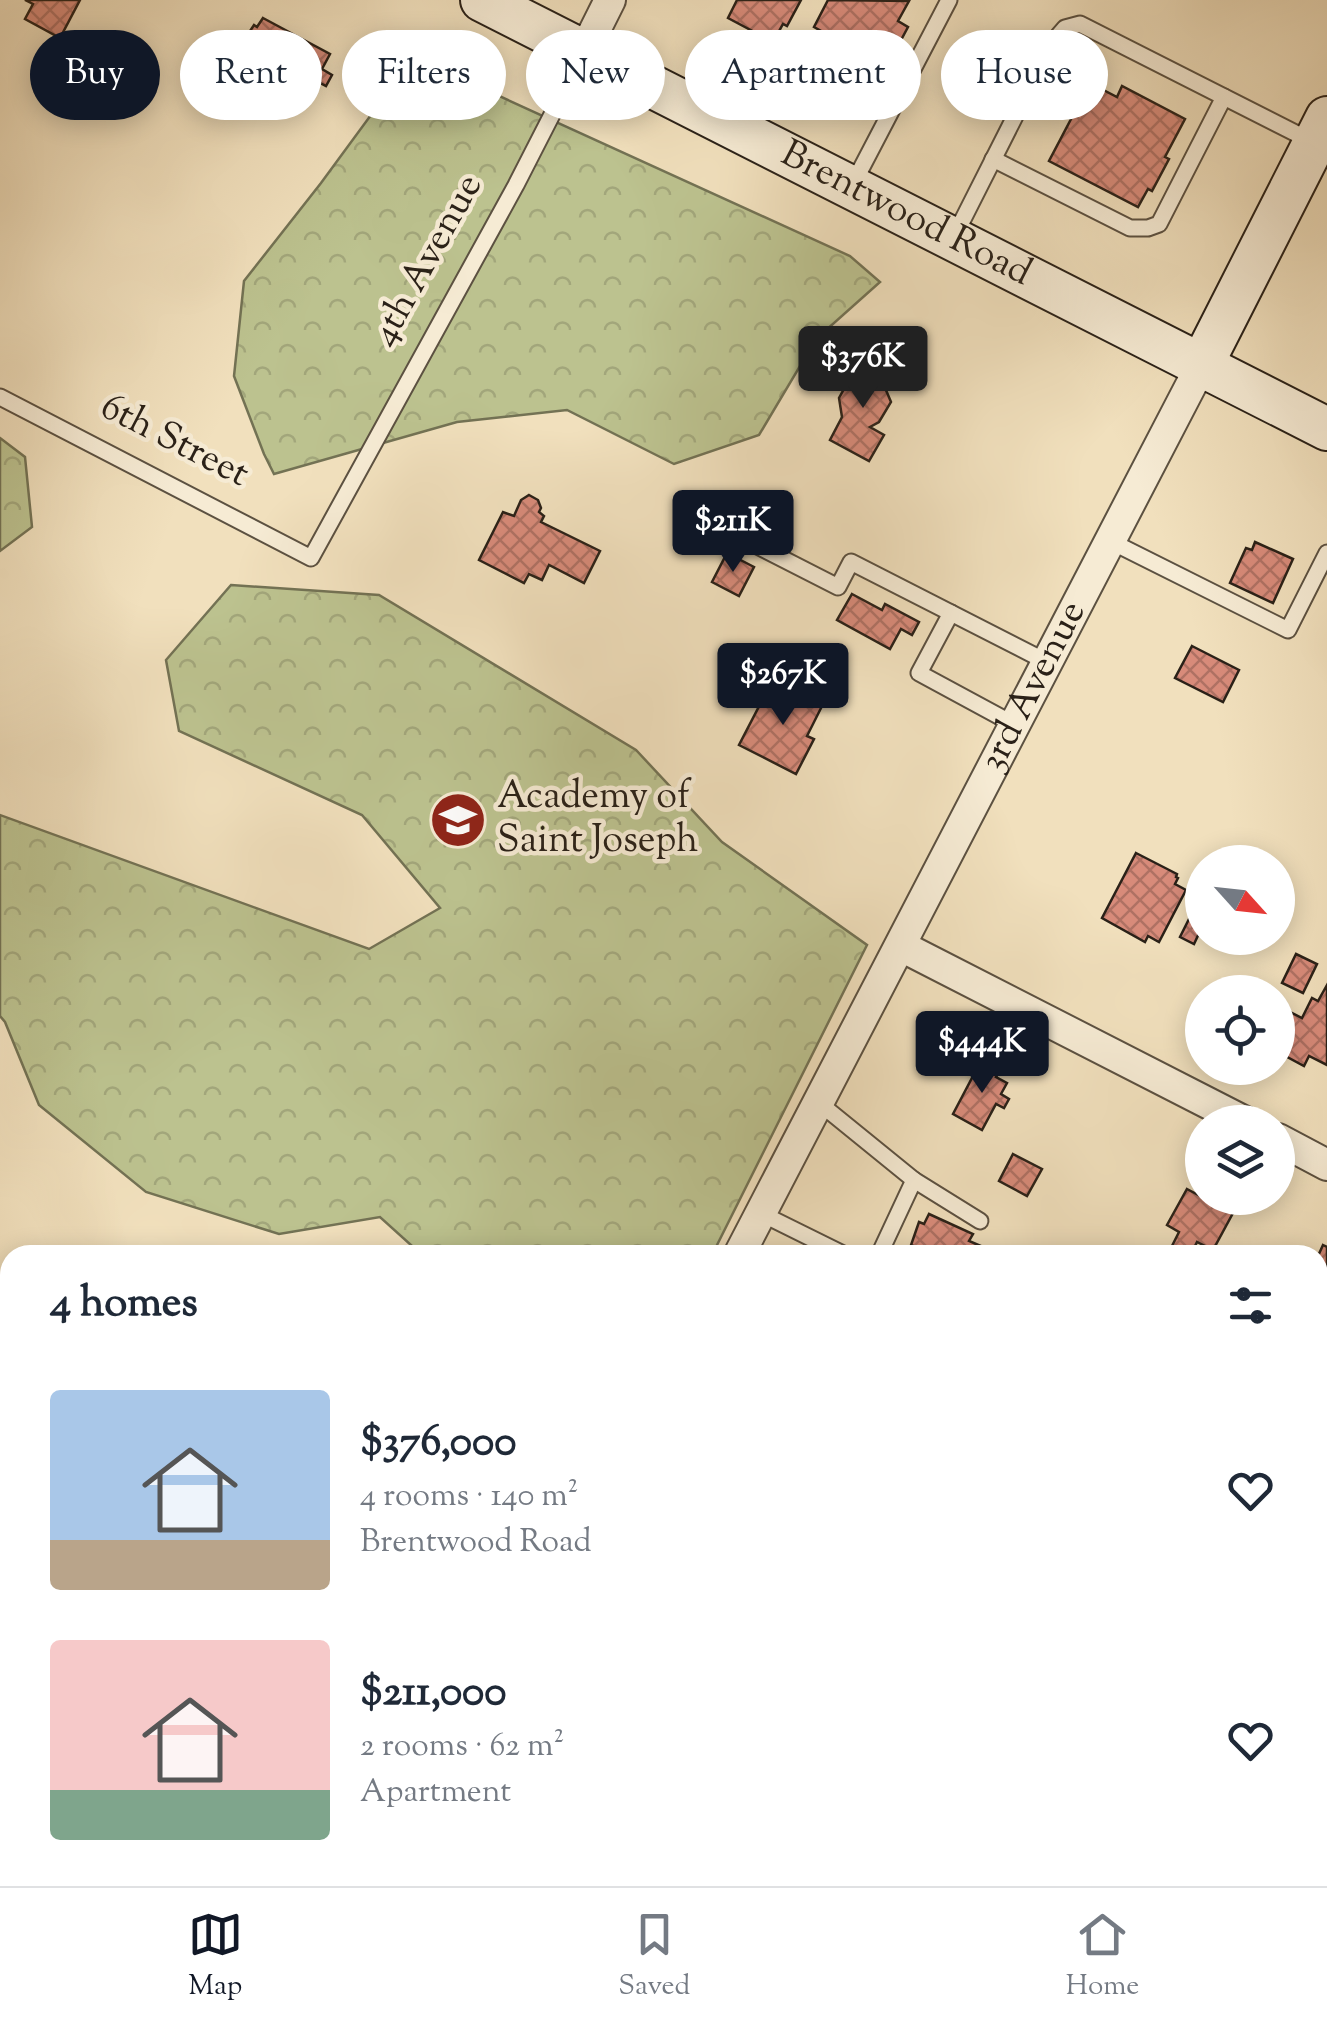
<!DOCTYPE html>
<meta charset="utf-8">
<style>
:root{--surface:#fff;--page:#f6f6f7;--text:#1f2937;--muted:#747a83;--line:#e0e1e3;--accent:#111827}
body{margin:0;font-family:"Sorts Mill Goudy",serif;background:var(--page);color:var(--text);height:100vh;display:flex;flex-direction:column;font-size:38px;white-space:nowrap}
*{box-sizing:border-box;margin:0}
p{font-size:32px;color:var(--muted)}
.icon{flex:none;width:55px;height:55px;fill:none;stroke:currentColor;stroke-width:2;stroke-linecap:round;stroke-linejoin:round}
.map{position:relative;flex:1;overflow:hidden}
.details{position:absolute;left:0px;top:1245px;width:1328px;height:642px;display:flex;flex-direction:column;background:var(--surface);border-radius:30px 30px 0 0;box-shadow:0 5px 25px #0003}
.details>*{flex:none}
.guide{position:absolute;left:30px;top:30px;width:1268px;height:90px;display:flex;gap:20px}
.needle{width:65px;rotate:117deg}
.buttons{position:absolute;left:1185px;top:845px;display:grid;gap:20px}
.buttons a{display:grid;place-items:center;width:110px;height:110px;border-radius:50%;background:var(--surface);box-shadow:0 5px 25px #0003;font-size:50px}
.price{position:absolute;translate:-50% -85px;padding:0 22px;border-radius:10px;background:var(--accent);color:#fff;font-size:32px;line-height:65px;filter:drop-shadow(0 2px 5px #0008)}
.price::after{content:'';position:absolute;left:50%;top:60px;width:30px;height:22px;margin-left:-15px;background:inherit;clip-path:polygon(0 0,100% 0,50% 100%)}
.price.selected{background:#222;color:#fff}
ul{padding:0;list-style:none}
li{display:flex;align-items:center;gap:30px;height:250px;padding:0 50px}
li span{display:grid;place-items:center;flex:none;width:280px;height:200px;border-radius:10px;color:#555}
li>.icon{margin-inline-start:auto}
span .icon{width:120px;height:120px;fill:#fffc;stroke-width:1}
li b{font-size:42px}
h2{display:flex;justify-content:space-between;align-items:center;height:120px;padding:0 50px;font-size:42px}
.tag{padding:0 35px;border-radius:45px;background:var(--surface);box-shadow:0 5px 25px #0003;font-size:35px;line-height:90px}
.tag.selected{background:var(--accent);color:#fff}
.tabs{display:flex;justify-content:space-around;align-items:center;height:140px;border-top:2px solid var(--line);background:var(--surface);font-size:28px;color:var(--muted)}
.tabs a{display:grid;justify-items:center;gap:5px}
.tabs .selected{color:var(--accent)}
.map>svg:first-child{display:block}
</style>
<div class="map">
<svg width="1327" height="1886" viewBox="0 0 1327 1886">
<defs>
<pattern id="forest-crowns" width="20" height="18" patternUnits="userSpaceOnUse" patternTransform="scale(2.5)"><rect width="20" height="18" fill="#bcc28f"/><path d="M2 6a3 3 0 1 1 6 0M12 15a3 3 0 1 1 6 0" fill="none" stroke="#a2a67b"/></pattern>
<pattern id="building-cross-hatch" width="8" height="8" patternUnits="userSpaceOnUse" patternTransform="scale(2.5)"><rect width="8" height="8" fill="#d88b7a"/><path d="M0 0l8 8M0 8l8-8" fill="none" stroke="#af7163"/></pattern>
</defs>
<rect width="100%" height="100%" fill="#f1e0bd"/>
<filter id="stains"><feTurbulence type="fractalNoise" baseFrequency=".002" numOctaves="4"/><feColorMatrix values="0 0 0 0 .2 0 0 0 0 .09 0 0 0 0 .02 0 0 0 .5 -.17"/></filter>
<radialGradient id="worn" r=".72"><stop offset=".6" stop-color="#630" stop-opacity="0"/><stop offset="1" stop-color="#630" stop-opacity=".3"/></radialGradient>
<g fill="url(#forest-crowns)" stroke="#737254" stroke-width="2.5">
<polygon points="464,80 850,256 880,282 816,339 759,435 674,464 567,410 457,422 274,474 264,454 234,376 244,281 321,183 379,104"/>
<polygon points="0,438 25,457 32,527 0,551"/>
<polygon points="231,585 379,595 636,750 722,842 867,945 712,1255 422,1255 380,1217 279,1234 146,1192 39,1105 5,1022 0,1016 0,815 369,949 440,908 362,815 179,731 166,660"/>
<polygon points="0,1510 10,1516 10,1878 393,1878 388,1886 0,1886"/>
</g>
<g fill="url(#building-cross-hatch)" stroke="#2a2118" stroke-width="2.5">
<polygon points="25,0 80,0 60,38 25,19 33,4"/>
<polygon points="737,0 801,0 787,26 783,24 773,42 728,18"/>
<polygon points="828,0 909,1 898,21 908,27 900,42 907,50 901,62 894,63 888,60 885,66 814,27"/>
<polygon points="263,18 330,54 322,69 332,75 326,86 247,44 251,37 248,34 254,25 257,27"/>
<polygon points="1090,83 1117,97 1122,86 1185,119 1165,157 1169,159 1152,191 1148,189 1138,207 1049,161"/>
<polygon points="872,359 891,370 883,383 891,402 879,422 870,427 884,435 869,461 830,440 842,417 839,398 849,380 864,373"/>
<polygon points="529,495 538,500 541,508 539,512 544,516 541,522 600,551 584,583 549,565 542,580 529,574 524,583 479,560 503,512 514,516 521,500"/>
<polygon points="1255,542 1293,559 1273,603 1230,583 1246,548 1252,550"/>
<polygon points="727,553 754,567 739,596 712,582"/>
<polygon points="852,594 882,610 885,604 919,622 912,635 901,629 890,649 837,620"/>
<polygon points="1192,646 1239,670 1223,702 1175,678"/>
<polygon points="784,684 823,704 807,736 814,739 796,774 739,745 767,691 778,697"/>
<polygon points="1136,853 1177,874 1176,877 1178,878 1175,884 1186,890 1159,942 1148,936 1145,942 1102,918"/>
<polygon points="1201,895 1202,927 1194,944 1180,937"/>
<polygon points="1296,954 1317,964 1303,993 1282,983"/>
<polygon points="1327,985 1327,1065 1309,1056 1304,1066 1278,1052 1278,1035 1290,1012 1302,1018 1312,998 1318,1001"/>
<polygon points="982,1059 1001,1069 996,1077 1007,1083 1001,1094 1009,1099 1004,1108 996,1104 982,1130 953,1114"/>
<polygon points="1013,1154 1042,1169 1027,1196 999,1181"/>
<polygon points="1187,1189 1204,1198 1217,1198 1215,1203 1233,1213 1213,1250 1197,1242 1191,1255 1184,1255 1171,1248 1179,1232 1167,1225"/>
<polygon points="929,1214 973,1234 969,1241 983,1247 979,1255 932,1255 911,1245 919,1222 924,1224"/>
<polygon points="1323,1245 1327,1247 1327,1300 1318,1295 1318,1256"/>
<polygon points="898,1878 986,1878 990,1880 987,1886 914,1886"/>
<polygon points="1021,1878 1091,1878 1086,1886 1016,1886"/>
</g>
<g fill="none" stroke-linecap="round" stroke-linejoin="round">
<g stroke="#5c5141" stroke-width="19">
<g id="lane">
<polyline points="797,47 898,97"/>
<polyline points="993,159 1130,228 1148,228 1159,224 1224,97"/>
<polyline points="852,186 949,0"/>
<polyline points="954,237 1052,43 1065,28 1080,24 1311,141"/>
<polyline points="0,397 311,558 516,185 583,54"/>
<polyline points="738,536 838,587 851,562 1047,662"/>
<polyline points="1110,541 1288,630 1327,553"/>
<polyline points="951,613 919,673 1015,725"/>
<polyline points="818,1102 914,1180 879,1255"/>
<polyline points="914,1180 980,1221"/>
<polyline points="760,1213 845,1255"/>
<polyline points="0,1306 2,1325 10,1330"/>
<polyline points="0,1435 10,1440"/>
<polyline points="0,1535 10,1540"/>
</g>
</g>
<g stroke="#5c5141" stroke-width="34">
<g id="street">
<polyline points="585,50 610,0"/>
<polyline points="901,946 1245,1122"/>
<polyline points="1278,1139 1327,1165"/>
<path id="s1" d="M 739,1255 L 1202,364"/>
<polyline points="635,1878 651,1886"/>
<polyline points="420,1886 424,1878"/>
</g>
</g>
<g stroke="#2a2118" stroke-width="46">
<g id="secondary">
<path id="s2" d="M 482,0 L 1327,429"/>
<polyline points="1202,364 1327,118"/>
<polyline points="1318,1682 1327,1664"/>
<polyline points="1213,1886 1217,1878"/>
</g>
</g>
<use href="#lane" stroke="#f6ebd4" stroke-width="15"/>
<use href="#street" stroke="#f6ebd4" stroke-width="30"/>
<use href="#secondary" stroke="#f6ebd4" stroke-width="42"/>
</g>
<defs>
<g id="school-disc" transform="scale(2.875)"><circle r="9.5" fill="#8f2418" stroke="#f6ebd4"/><path d="M0-5L7-2L0 1L-7-2ZM-4 1L0 2.5L4 1V4Q0 6-4 4Z" fill="#fff"/></g>
</defs>
<g fill-rule="evenodd">
<use href="#school-disc" x="458" y="820"/>
</g>
<g text-anchor="middle" dominant-baseline="central" stroke-width="9" stroke-linejoin="round" paint-order="stroke">
<g font-size="38" fill="#2a2118" stroke="#f6ebd4">
<text stroke="none"><textPath href="#s2" startOffset="475">Brentwood Road</textPath></text>
<text transform="translate(428 261) rotate(-61)">4th Avenue</text>
<text transform="translate(174 442) rotate(27)">6th Street</text>
<text stroke="none"><textPath href="#s1" startOffset="640">3rd Avenue</textPath></text>
</g>
<g font-size="38" fill="#2a2118" stroke="#f6ebd4" text-anchor="start">
<text x="497" y="798">Academy of<tspan x="497" dy="44">Saint Joseph</tspan></text>
</g>
</g>
<rect width="100%" height="100%" filter="url(#stains)"/>
<rect width="100%" height="100%" fill="url(#worn)"/>
</svg>
<div class="buttons">
<a><svg class="needle" viewBox="-14 -14 28 28"><path d="M0-13l5 13h-10z" fill="#e53935"/><path d="M0 13l5-13h-10z" fill="#747a83"/></svg></a>
<a><svg class="icon" aria-label="locate" viewBox="0 0 24 24"><circle cx="12" cy="12" r="6"/><path d="M12 2v4M12 18v4M2 12h4M18 12h4"/></svg></a>
<a><svg class="icon" aria-label="layers" viewBox="0 0 24 24"><path d="M12 4l9 5-9 5-9-5zM3 14l9 5 9-5"/></svg></a>
</div>
<b class="price selected" style="left:863px;top:411px">$376K</b>
<b class="price" style="left:733px;top:575px">$211K</b>
<b class="price" style="left:783px;top:728px">$267K</b>
<b class="price" style="left:982px;top:1096px">$444K</b>
<div class="guide">
<a class="tag selected">Buy</a>
<a class="tag">Rent</a>
<a class="tag">Filters</a>
<a class="tag">New</a>
<a class="tag">Apartment</a>
<a class="tag">House</a>
</div>
<section class="details">
<h2>4 homes<svg class="icon" aria-label="filters" viewBox="0 0 24 24"><path d="M4 7h16M4 17h16"/><circle cx="9" cy="7" r="2"/><circle cx="15" cy="17" r="2"/></svg></h2>
<ul>
<li><span style="background:linear-gradient(#a9c7e8 75%,#b9a48a 0)"><svg class="icon" aria-label="home" viewBox="0 0 24 24"><path d="M3 11l9-7 9 7M6 9v11h12V9"/></svg></span><div><b>$376,000</b><p>4 rooms · 140 m²</p><p>Brentwood Road</p></div><svg class="icon" aria-label="heart" viewBox="0 0 24 24"><path d="M12 20l-8-8c-3-5 5-10 8-4 3-6 11-1 8 4z"/></svg></li>
<li><span style="background:linear-gradient(#f6c9c9 75%,#7fa58c 0)"><svg class="icon" aria-label="home" viewBox="0 0 24 24"><path d="M3 11l9-7 9 7M6 9v11h12V9"/></svg></span><div><b>$211,000</b><p>2 rooms · 62 m²</p><p>Apartment</p></div><svg class="icon" aria-label="heart" viewBox="0 0 24 24"><path d="M12 20l-8-8c-3-5 5-10 8-4 3-6 11-1 8 4z"/></svg></li>
</ul>
</section>
</div>
<nav class="tabs">
<a class="selected"><svg class="icon" aria-label="map" viewBox="0 0 24 24"><path d="M3 6l6-2 6 2 6-2v14l-6 2-6-2-6 2zM9 4v14M15 6v14"/></svg>Map</a>
<a><svg class="icon" aria-label="saved" viewBox="0 0 24 24"><path d="M7 4h10v16l-5-4-5 4z"/></svg>Saved</a>
<a><svg class="icon" aria-label="home" viewBox="0 0 24 24"><path d="M3 11l9-7 9 7M6 9v11h12V9"/></svg>Home</a>
</nav>
